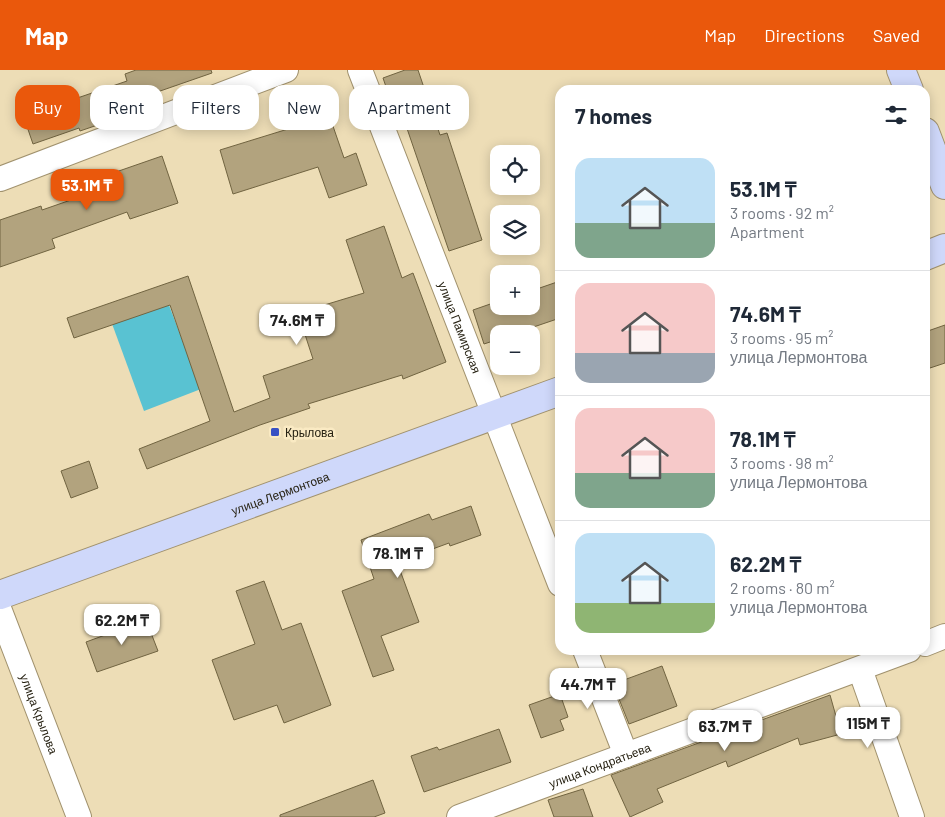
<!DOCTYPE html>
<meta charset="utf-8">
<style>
:root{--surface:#fff;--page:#f2f2f3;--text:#1f2937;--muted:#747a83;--line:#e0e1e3;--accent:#ea580c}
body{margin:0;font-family:Barlow,sans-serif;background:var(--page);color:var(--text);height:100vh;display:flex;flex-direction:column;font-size:19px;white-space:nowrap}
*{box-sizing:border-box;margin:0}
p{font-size:16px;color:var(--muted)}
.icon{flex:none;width:28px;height:28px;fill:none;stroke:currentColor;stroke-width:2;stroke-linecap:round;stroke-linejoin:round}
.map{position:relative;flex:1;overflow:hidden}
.panel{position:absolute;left:555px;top:15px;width:375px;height:570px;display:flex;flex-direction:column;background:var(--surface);border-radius:15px;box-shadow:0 2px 12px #0003}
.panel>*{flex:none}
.banner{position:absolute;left:15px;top:15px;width:465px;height:45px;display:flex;gap:10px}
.buttons{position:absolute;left:490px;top:75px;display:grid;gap:10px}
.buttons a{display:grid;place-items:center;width:50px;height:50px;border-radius:10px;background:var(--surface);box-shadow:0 2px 12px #0003;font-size:25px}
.price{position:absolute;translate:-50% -42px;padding:0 11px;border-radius:10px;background:#fff;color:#222;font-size:16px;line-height:32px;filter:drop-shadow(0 1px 2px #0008)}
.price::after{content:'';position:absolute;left:50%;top:30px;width:15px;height:11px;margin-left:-8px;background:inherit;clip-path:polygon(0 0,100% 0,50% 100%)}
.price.active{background:var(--accent);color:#fff}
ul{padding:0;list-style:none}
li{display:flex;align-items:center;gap:15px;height:125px;padding:0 20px}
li+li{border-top:1px solid var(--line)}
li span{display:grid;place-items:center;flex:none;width:140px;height:100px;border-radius:15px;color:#555}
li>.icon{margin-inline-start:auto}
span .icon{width:60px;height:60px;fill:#fffc;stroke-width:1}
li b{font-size:21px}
h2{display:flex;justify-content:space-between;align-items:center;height:60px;padding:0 20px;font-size:21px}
.chip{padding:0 18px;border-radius:15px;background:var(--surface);box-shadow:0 2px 12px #0003;font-size:18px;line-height:45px}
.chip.active{background:var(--accent);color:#fff}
header{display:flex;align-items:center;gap:30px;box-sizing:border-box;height:70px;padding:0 25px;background:var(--accent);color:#fff}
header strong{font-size:24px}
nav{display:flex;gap:28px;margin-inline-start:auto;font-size:18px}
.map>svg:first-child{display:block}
</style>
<header>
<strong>Map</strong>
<nav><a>Map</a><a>Directions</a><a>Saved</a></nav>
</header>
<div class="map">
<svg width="945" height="747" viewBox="0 0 945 747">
<rect width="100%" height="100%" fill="#edddb6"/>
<polygon fill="#59c2d2" points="167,230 201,319 144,341 111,251"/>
<g fill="#b2a37e" stroke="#716441">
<polygon points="136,0 211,0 212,3 117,36 121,47 80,61 79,58 33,74 20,36 53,24 57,35 127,11 125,4"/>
<polygon points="405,0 418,0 440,65 447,63 482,170 449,181 401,41 395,43 383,8"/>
<polygon points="325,33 344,88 356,83 367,115 329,128 318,97 233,124 220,80 288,59 284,47"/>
<polygon points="162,86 178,133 130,149 127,142 52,169 55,178 0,197 0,150 41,136 42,140 117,114 113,103"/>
<polygon points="384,156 402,208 413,203 446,292 403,309 402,305 308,334 310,338 260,355 147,399 139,379 210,351 170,235 74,268 67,248 188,206 234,342 270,328 263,306 313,289 298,243 364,223 346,170"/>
<polygon points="560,211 560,248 513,264 499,264 499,269 484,274 473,240 499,231 499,236 531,236 531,221"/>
<polygon points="945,255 945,293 930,298 925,284 925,262"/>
<polygon points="89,391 98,418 71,428 61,401"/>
<polygon points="471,436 481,465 450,476 449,473 397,492 419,552 381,566 394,600 373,607 342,521 374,509 361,470 429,444 432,450"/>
<polygon points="264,511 282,560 301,553 331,635 284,653 277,635 234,650 212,590 255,574 236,521"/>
<polygon points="146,550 158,581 97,602 86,572"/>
<polygon points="662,596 677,636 629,654 613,614"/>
<polygon points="560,624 568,647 560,650 564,660 541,668 529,635"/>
<polygon points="830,625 841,664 800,675 798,668 728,697 726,691 657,719 663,732 630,747 611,705"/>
<polygon points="499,659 511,692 424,722 411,686 437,677 439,680"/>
<polygon points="373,710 385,743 374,747 280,747 280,745"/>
<polygon points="583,719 593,747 554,747 548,730"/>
</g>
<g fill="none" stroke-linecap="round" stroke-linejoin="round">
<g stroke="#a1926e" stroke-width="26">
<g id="street">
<path id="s1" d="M 360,0 L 560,514"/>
<polyline points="0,109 286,0"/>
<path id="s2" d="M 0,541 L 79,747"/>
<polyline points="925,574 945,566"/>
<polyline points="585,580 626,685"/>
<polyline points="860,599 912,747"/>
<path id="s3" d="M 459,747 L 909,580"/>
</g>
</g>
<g stroke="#a1926e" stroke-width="30">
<g id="secondary">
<polyline points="901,0 909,20"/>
<polyline points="925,62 945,115"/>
<polyline points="925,186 945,178"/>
<path id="s4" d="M 0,525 L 560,321"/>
</g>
</g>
<use href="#street" stroke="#fff" stroke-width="24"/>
<use href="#secondary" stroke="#cfd8fa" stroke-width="28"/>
</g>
<rect fill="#3851c3" stroke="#faeac3" stroke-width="2" x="270" y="357" width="10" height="10" rx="2.5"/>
<g text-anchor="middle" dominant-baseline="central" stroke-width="5" stroke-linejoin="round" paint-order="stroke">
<g font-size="12" fill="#272213" stroke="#faeac3">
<text stroke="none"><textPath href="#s1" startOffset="276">улица Памирская</textPath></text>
<text stroke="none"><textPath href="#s4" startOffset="298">улица Лермонтова</textPath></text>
<text stroke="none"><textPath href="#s2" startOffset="110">улица Крылова</textPath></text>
<text stroke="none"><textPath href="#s3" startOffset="150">улица Кондратьева</textPath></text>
</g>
<g font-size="12" fill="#272213" stroke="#faeac3" text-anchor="start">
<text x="285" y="362">Крылова</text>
</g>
</g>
</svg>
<div class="buttons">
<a><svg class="icon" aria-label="locate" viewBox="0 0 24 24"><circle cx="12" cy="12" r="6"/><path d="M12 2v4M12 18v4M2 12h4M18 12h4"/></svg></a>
<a><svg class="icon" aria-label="layers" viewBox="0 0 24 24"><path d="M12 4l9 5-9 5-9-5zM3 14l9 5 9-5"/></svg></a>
<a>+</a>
<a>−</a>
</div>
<b class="price active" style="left:87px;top:141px">53.1M ₸</b>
<b class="price" style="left:297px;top:276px">74.6M ₸</b>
<b class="price" style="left:398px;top:509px">78.1M ₸</b>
<b class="price" style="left:122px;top:576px">62.2M ₸</b>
<b class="price" style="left:588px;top:640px">44.7M ₸</b>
<b class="price" style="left:868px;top:679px">115M ₸</b>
<b class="price" style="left:725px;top:682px">63.7M ₸</b>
<div class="banner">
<a class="chip active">Buy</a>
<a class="chip">Rent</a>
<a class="chip">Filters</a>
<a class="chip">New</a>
<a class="chip">Apartment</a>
</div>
<section class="panel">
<h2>7 homes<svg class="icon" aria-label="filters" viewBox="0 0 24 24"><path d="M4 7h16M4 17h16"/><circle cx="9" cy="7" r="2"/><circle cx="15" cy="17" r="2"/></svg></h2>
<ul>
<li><span style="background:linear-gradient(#bfe0f5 65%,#7fa58c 0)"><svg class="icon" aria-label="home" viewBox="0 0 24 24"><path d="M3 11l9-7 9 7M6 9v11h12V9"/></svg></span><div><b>53.1M ₸</b><p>3 rooms · 92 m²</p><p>Apartment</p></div></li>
<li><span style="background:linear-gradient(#f6c9c9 70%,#9aa5b1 0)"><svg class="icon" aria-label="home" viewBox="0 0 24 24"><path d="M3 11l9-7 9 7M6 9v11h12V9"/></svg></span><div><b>74.6M ₸</b><p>3 rooms · 95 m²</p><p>улица Лермонтова</p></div></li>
<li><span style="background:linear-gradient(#f6c9c9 65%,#7fa58c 0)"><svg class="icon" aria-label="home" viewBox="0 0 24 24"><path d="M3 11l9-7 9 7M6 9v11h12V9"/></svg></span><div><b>78.1M ₸</b><p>3 rooms · 98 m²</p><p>улица Лермонтова</p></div></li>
<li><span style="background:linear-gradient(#bfe0f5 70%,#8fb573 0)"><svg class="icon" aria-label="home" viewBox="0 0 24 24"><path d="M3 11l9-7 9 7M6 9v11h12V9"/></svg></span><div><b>62.2M ₸</b><p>2 rooms · 80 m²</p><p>улица Лермонтова</p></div></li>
</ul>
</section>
</div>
